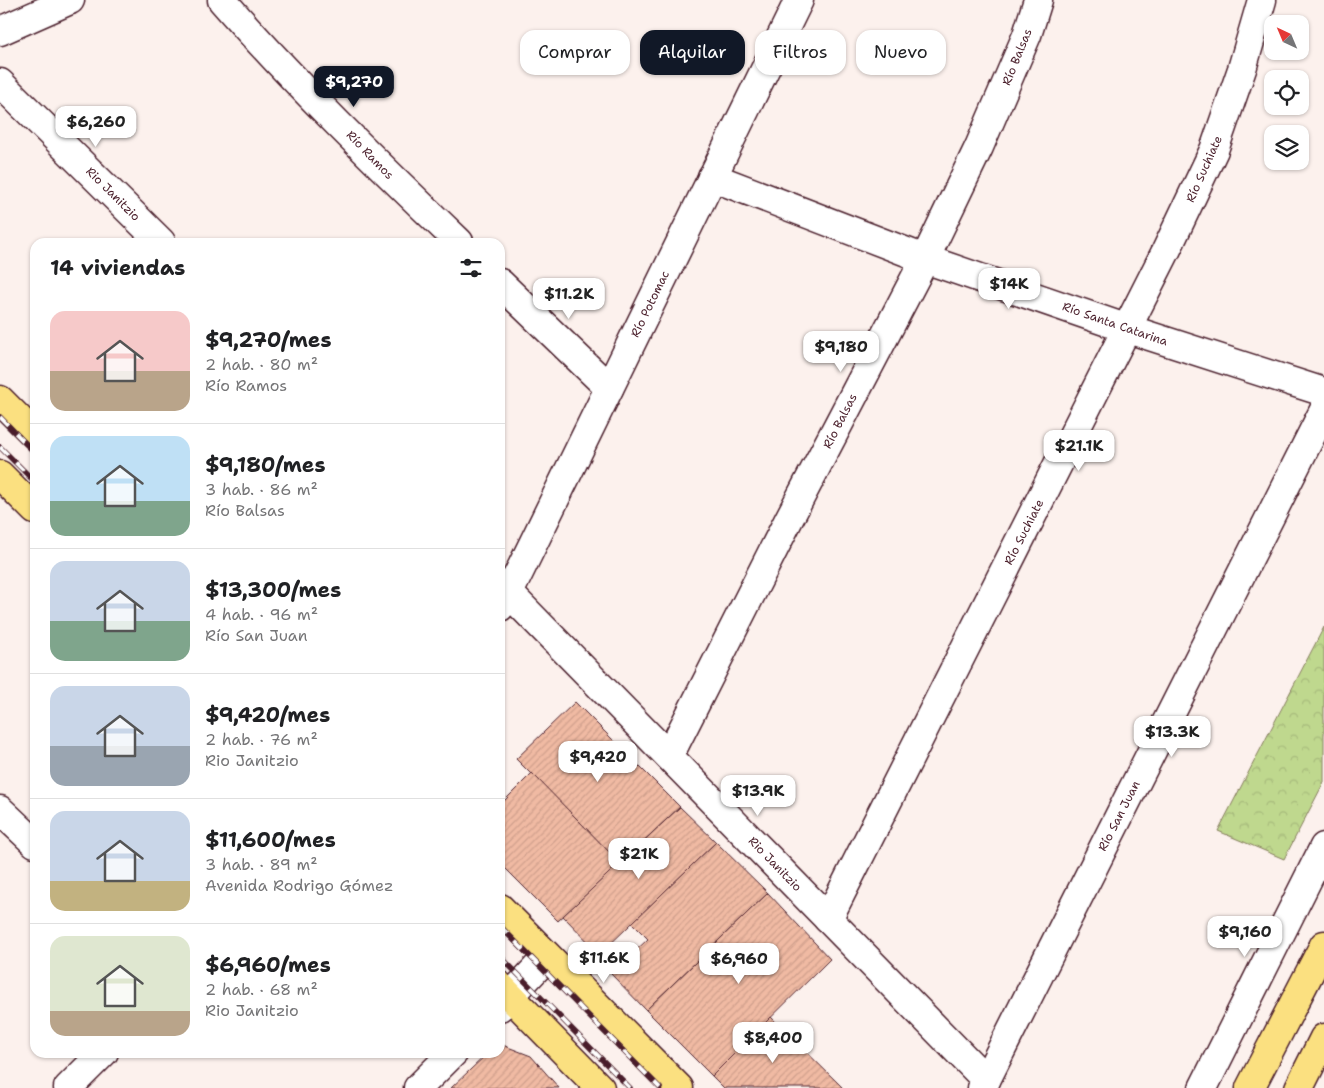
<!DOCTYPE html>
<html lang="es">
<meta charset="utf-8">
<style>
:root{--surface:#fff;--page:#f6f6f6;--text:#202124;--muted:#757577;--line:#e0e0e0;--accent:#111827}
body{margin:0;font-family:"Shantell Sans",sans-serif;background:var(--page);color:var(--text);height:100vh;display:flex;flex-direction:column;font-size:19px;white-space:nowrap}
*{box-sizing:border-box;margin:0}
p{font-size:16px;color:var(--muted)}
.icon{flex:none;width:28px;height:28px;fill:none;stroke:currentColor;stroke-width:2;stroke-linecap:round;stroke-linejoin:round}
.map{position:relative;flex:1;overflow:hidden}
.sheet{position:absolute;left:30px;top:238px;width:475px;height:820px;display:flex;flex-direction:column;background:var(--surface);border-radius:15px;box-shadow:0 1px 4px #0004}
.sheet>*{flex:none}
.banner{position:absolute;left:520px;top:30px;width:475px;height:45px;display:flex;gap:10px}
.needle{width:32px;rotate:316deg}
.fabs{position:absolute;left:1264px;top:15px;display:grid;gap:10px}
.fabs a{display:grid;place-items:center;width:45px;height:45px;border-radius:10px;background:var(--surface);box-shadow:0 1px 4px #0004;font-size:25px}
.price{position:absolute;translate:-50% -42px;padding:0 11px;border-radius:10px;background:#fff;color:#222;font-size:16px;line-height:32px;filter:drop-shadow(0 1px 2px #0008)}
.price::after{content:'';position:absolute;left:50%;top:30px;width:15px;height:11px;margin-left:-8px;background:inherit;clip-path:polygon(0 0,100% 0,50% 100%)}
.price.current{background:var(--accent);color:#fff}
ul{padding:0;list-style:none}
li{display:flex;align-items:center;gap:15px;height:125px;padding:0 20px}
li+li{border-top:1px solid var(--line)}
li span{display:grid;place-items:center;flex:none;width:140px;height:100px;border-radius:15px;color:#555}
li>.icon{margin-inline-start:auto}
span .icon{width:60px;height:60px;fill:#fffc;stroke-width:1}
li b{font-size:21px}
h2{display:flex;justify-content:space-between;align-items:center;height:60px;padding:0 20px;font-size:21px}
.tag{padding:0 18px;border-radius:15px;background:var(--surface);box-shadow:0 1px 4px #0004;font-size:18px;line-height:45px}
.tag.current{background:var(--accent);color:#fff}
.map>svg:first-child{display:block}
</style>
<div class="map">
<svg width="1324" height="1088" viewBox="0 0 1324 1088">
<defs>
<pattern id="park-crowns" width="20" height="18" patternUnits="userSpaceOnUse" patternTransform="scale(1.25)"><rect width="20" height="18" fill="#bfd88e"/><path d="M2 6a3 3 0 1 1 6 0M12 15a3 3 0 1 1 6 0" fill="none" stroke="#a6b97b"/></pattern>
<pattern id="building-hatch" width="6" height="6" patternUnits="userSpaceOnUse" patternTransform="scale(1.25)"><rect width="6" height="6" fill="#f0baa3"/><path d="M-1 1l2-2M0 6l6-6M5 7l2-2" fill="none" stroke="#cf9f8c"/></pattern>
</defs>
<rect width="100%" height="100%" fill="#fcf1ed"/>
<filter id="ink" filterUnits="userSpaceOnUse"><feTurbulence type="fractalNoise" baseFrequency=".02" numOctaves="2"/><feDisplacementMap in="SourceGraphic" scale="10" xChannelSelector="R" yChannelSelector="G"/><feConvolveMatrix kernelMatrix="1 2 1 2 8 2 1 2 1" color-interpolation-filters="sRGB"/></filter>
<g filter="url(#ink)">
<polygon fill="url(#park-crowns)" stroke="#847c5c" points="1324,627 1324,782 1284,859 1218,831"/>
<g fill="url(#building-hatch)" stroke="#4a1f2b">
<polygon points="575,702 680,807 620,863 516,759"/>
<polygon points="532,773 620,863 558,921 500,863 500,805"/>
<polygon points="680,807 716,842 600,954 563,916"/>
<polygon points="716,842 768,893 646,1010 611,974 648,939 632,923"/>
<polygon points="768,893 830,959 712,1076 646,1010"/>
<polygon points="771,1017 843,1088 724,1088 712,1076"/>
<polygon points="500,1044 531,1056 559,1088 451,1088 489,1052 500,1052"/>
</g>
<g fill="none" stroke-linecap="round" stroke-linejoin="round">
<g stroke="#4a1f2b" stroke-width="31">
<g id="minor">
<path d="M 222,0 C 296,85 378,164 459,242"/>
<polyline points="0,31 70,0"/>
<polyline points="0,83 161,242"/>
<polyline points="712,177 925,259 1128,329 1324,392"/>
<polyline points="500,283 609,388"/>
<polyline points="500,584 986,1080"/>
<polyline points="500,607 509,593 799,0"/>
<polyline points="669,756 789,519 925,259 979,147 1027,35 1038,0"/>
<polyline points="0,810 35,843"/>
<polyline points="828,919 1166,251 1214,150 1242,69 1262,0"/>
<polyline points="500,1007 547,957"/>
<polyline points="68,1088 104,1052"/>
<polyline points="418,1088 454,1052"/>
<polyline points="982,1088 1324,410"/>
<polyline points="1203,1088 1324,847"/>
</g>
</g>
<g stroke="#4a1f2b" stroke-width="31">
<g id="major">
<polyline points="0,400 35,435"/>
<polyline points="0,475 35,510"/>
<polyline points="500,908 679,1088"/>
<polyline points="500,986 600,1088"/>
</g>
</g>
<g stroke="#4a1f2b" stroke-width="31">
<g id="highway">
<polyline points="1250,1088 1324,945"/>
<polyline points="1299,1088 1324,1038"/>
</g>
</g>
<use href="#minor" stroke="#fff" stroke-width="28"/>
<use href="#major" stroke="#fbe080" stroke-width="28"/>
<use href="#highway" stroke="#fbe080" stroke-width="28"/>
<g stroke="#4a1f2b" stroke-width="5.5">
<g id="rail">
<polyline points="0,417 35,453"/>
<polyline points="0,447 35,482"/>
<polyline points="500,926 660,1088"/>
<polyline points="500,956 630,1088"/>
</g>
</g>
<use href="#rail" stroke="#fff" stroke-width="4" stroke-dasharray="11" stroke-linecap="butt"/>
</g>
</g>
<g text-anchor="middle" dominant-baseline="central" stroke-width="5" stroke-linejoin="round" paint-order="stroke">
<g font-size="12" fill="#4a1f2b" stroke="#fff">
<text transform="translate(1017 57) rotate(-68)">Río Balsas</text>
<text transform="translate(370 155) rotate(46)">Río Ramos</text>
<text transform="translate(1204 169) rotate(-66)">Río Suchiate</text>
<text transform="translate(113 194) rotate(45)">Rio Janitzio</text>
<text transform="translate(650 304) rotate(-64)">Río Potomac</text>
<text transform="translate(1115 324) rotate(19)">Río Santa Catarina</text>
<text transform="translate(840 421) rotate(-63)">Río Balsas</text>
<text transform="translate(1024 532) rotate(-63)">Río Suchiate</text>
<text transform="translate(1119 816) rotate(-63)">Río San Juan</text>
<text transform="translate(775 864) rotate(46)">Rio Janitzio</text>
</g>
</g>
</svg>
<div class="fabs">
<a><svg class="needle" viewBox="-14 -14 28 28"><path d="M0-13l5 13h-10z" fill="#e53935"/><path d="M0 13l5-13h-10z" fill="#757577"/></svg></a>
<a><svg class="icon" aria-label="locate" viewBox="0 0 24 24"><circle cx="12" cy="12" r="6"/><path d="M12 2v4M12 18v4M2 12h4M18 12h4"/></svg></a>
<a><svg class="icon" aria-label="layers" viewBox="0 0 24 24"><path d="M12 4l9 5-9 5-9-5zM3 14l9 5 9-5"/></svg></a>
</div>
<b class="price current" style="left:354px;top:108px">$9,270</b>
<b class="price" style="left:96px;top:148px">$6,260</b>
<b class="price" style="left:1009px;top:310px">$14K</b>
<b class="price" style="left:569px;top:320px">$11.2K</b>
<b class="price" style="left:841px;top:373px">$9,180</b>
<b class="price" style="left:1079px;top:472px">$21.1K</b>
<b class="price" style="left:1172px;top:758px">$13.3K</b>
<b class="price" style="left:598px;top:783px">$9,420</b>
<b class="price" style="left:758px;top:817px">$13.9K</b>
<b class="price" style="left:639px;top:880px">$21K</b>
<b class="price" style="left:1245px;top:958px">$9,160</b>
<b class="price" style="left:604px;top:984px">$11.6K</b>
<b class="price" style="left:739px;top:985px">$6,960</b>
<b class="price" style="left:773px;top:1064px">$8,400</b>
<div class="banner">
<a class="tag">Comprar</a>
<a class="tag current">Alquilar</a>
<a class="tag">Filtros</a>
<a class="tag">Nuevo</a>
</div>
<section class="sheet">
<h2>14 viviendas<svg class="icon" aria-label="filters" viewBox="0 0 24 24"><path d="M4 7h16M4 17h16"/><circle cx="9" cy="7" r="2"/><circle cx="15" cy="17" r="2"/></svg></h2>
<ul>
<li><span style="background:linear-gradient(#f6c9c9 60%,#b9a48a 0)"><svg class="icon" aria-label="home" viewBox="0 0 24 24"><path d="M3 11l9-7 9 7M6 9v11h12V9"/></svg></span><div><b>$9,270/mes</b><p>2 hab. · 80 m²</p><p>Río Ramos</p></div></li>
<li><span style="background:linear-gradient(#bfe0f5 65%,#7fa58c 0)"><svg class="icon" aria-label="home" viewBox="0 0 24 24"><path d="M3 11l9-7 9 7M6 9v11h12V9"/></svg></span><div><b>$9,180/mes</b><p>3 hab. · 86 m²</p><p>Río Balsas</p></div></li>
<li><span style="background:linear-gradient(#c9d6e8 60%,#7fa58c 0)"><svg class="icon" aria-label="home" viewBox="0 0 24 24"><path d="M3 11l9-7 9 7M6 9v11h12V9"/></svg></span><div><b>$13,300/mes</b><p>4 hab. · 96 m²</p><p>Río San Juan</p></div></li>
<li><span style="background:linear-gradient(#c9d6e8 60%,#9aa5b1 0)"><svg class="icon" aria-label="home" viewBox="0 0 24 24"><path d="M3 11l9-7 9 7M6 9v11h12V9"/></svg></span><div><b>$9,420/mes</b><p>2 hab. · 76 m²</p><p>Rio Janitzio</p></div></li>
<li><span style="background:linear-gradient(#c9d6e8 70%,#c2b280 0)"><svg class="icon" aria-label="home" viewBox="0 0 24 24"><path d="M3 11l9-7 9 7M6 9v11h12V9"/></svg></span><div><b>$11,600/mes</b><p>3 hab. · 89 m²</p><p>Avenida Rodrigo Gómez</p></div></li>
<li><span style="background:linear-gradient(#dfe7d0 75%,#b9a48a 0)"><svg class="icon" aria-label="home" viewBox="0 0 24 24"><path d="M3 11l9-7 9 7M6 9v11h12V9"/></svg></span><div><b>$6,960/mes</b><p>2 hab. · 68 m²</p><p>Rio Janitzio</p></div></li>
</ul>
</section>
</div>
